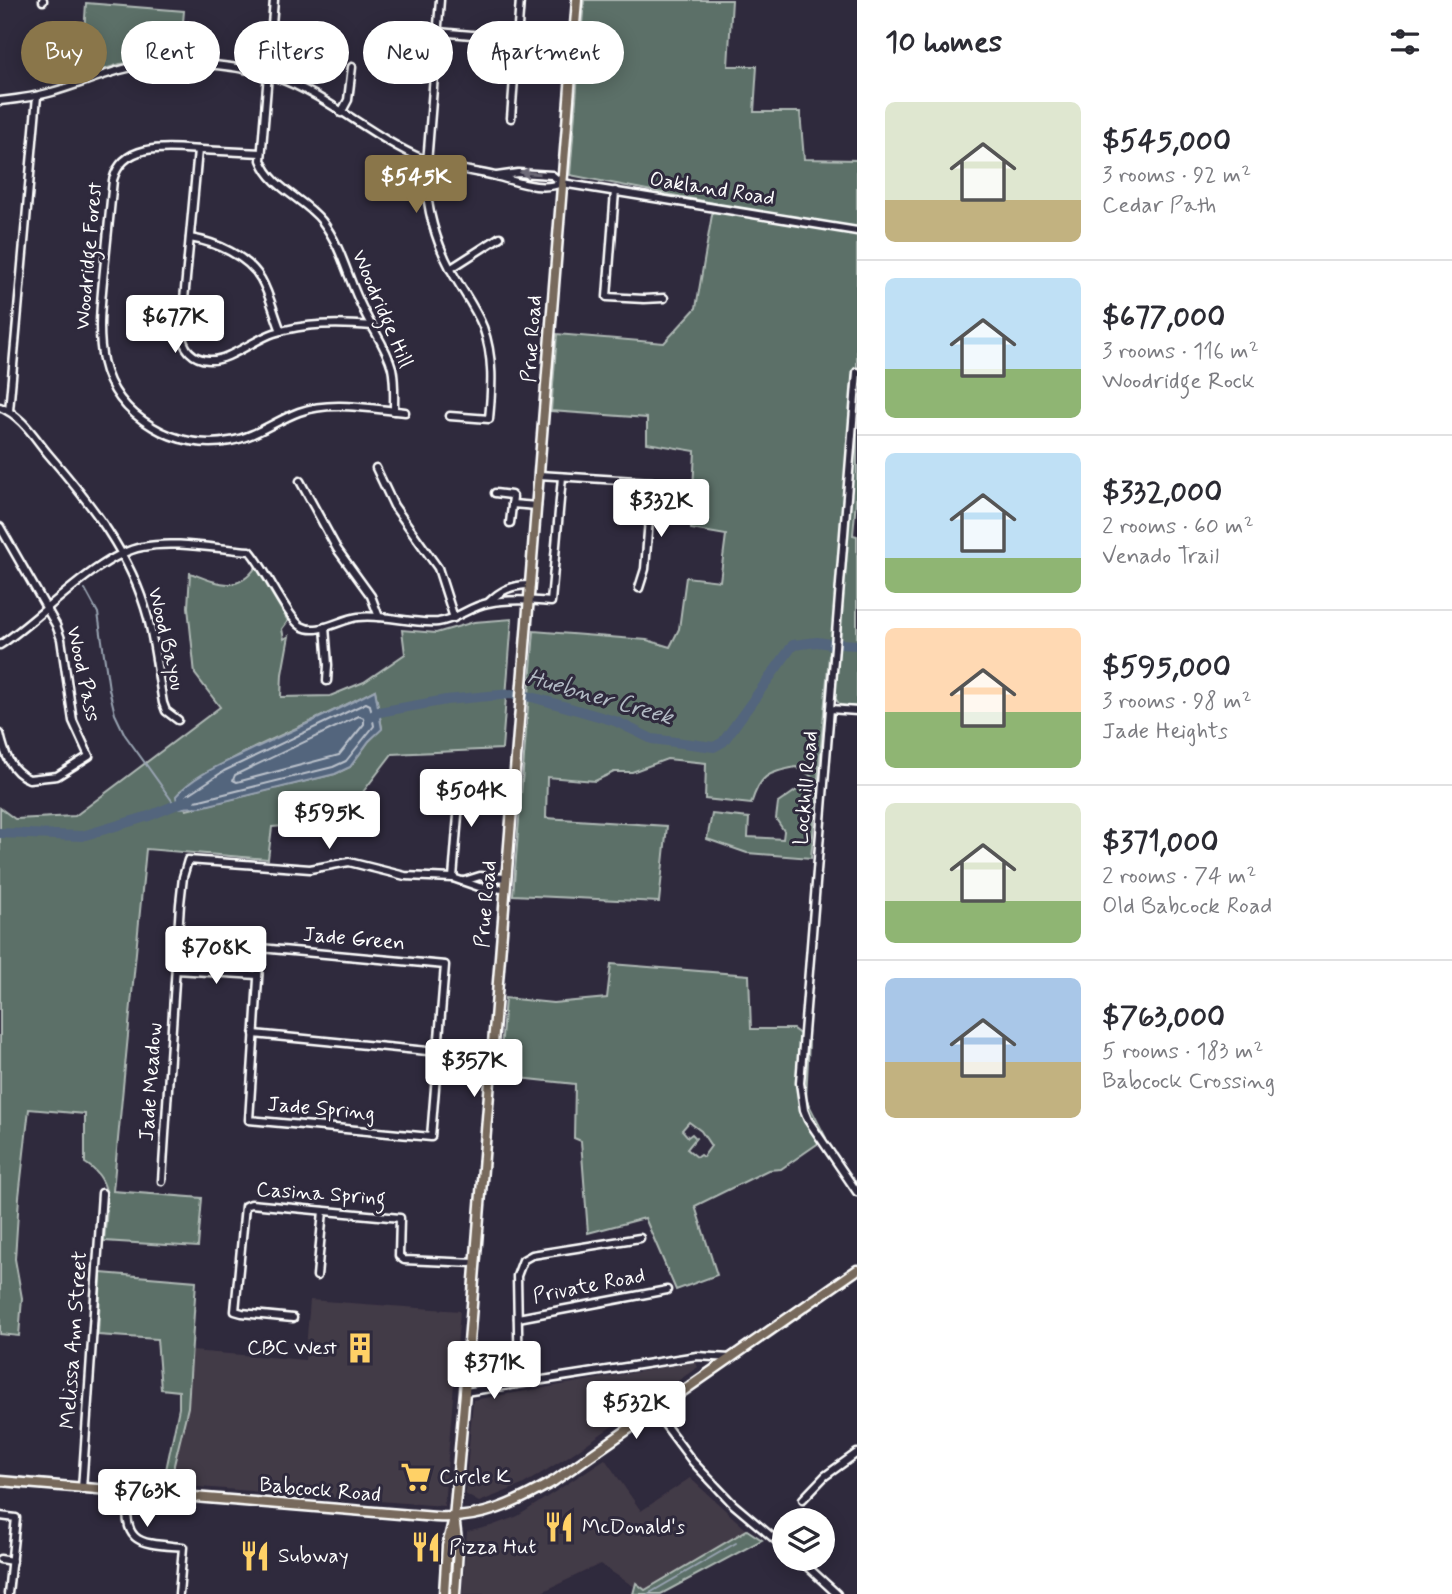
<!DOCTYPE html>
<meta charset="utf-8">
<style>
:root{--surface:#fff;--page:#f7f7f7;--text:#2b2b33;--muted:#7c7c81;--line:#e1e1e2;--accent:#8a764a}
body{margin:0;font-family:Mynerve,sans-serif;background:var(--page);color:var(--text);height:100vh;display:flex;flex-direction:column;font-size:26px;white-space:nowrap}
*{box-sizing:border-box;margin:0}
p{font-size:23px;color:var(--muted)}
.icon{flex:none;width:38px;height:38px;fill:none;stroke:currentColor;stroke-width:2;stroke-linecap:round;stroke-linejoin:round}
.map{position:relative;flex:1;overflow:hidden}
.details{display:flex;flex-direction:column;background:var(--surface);width:595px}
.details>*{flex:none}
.top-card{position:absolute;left:21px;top:21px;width:665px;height:63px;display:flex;gap:14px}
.controls{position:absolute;left:772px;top:1508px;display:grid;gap:14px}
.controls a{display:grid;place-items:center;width:63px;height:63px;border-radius:50%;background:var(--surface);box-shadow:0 4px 18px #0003;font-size:35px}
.price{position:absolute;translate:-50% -60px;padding:0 16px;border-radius:7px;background:#fff;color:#222;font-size:23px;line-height:46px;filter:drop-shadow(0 2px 4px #0008)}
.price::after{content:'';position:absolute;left:50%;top:42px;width:21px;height:16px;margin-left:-10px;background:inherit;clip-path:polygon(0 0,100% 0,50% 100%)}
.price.current{background:var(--accent);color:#fff}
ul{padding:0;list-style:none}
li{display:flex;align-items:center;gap:21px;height:175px;padding:0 28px}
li+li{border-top:2px solid var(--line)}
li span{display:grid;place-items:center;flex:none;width:196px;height:140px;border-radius:10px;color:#555}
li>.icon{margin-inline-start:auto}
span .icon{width:84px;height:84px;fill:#fffc;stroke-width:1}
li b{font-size:30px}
h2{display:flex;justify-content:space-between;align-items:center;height:84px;padding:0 28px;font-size:30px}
.pill{padding:0 24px;border-radius:32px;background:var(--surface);box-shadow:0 4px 18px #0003;font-size:24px;line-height:63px}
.pill.current{background:var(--accent);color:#fff}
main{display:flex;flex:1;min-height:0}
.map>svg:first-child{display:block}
</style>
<main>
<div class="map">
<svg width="857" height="1594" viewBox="0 0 857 1594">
<rect width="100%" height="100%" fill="#2f2a3d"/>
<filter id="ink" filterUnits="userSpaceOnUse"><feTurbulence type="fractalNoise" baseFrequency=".0143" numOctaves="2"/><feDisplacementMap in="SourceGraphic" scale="14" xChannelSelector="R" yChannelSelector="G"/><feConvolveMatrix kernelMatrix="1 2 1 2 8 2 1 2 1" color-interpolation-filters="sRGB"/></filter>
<g filter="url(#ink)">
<g fill="#433a47">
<polygon points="310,1300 460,1311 444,1506 173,1485 174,1465 188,1407 191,1351 305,1360"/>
<polygon points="695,1362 698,1367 566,1458 522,1485 479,1502 465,1494 473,1400"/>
<polygon points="605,1459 641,1511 690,1478 748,1531 642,1592 600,1564 538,1594 462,1594 467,1532 491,1526 518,1516"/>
</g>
<g fill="#5c7068" stroke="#aeb8b4" stroke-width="2" fill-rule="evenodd">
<path d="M 584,0 L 732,0 L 728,66 L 757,66 L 754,112 L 800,112 L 804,159 L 857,160 L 857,489 L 853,535 L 857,536 L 857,707 L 840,705 L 835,698 L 838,658 L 829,656 L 811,858 L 747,853 L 707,839 L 712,814 L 749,818 L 748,837 L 783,839 L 784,831 L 776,819 L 778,803 L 804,785 L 811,776 L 796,767 C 767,773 760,775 751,804 L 705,799 L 706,763 L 667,759 L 632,772 L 614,772 L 595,781 L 547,777 L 546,818 L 667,826 L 659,902 L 513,895 L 534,631 L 647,640 L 670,647 L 679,629 L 686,577 L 720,581 L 726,535 L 691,529 L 695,451 L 647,443 L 647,418 L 551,411 L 557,334 L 664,343 L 696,308 L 714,203 L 570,175 Z"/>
<polygon points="86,3 184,11 180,58 120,64 81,77"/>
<path d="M 256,567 L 288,621 L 282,629 L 284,639 L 289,636 L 282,674 L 281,697 L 330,696 L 364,682 L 405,654 L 402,630 L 436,633 L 474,622 L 512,619 L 502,749 L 392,754 L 350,809 L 321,806 L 319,821 L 312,824 L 272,827 L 268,859 L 146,849 L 113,1191 L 202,1198 L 198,1247 L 104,1241 C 106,1210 116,1182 85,1163 L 85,1114 L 29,1109 L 19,1197 L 15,1259 L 22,1298 L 19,1336 L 0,1334 L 0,808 L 15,819 L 75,816 L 220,707 L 195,674 L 188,607 L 190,573 C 217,583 237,594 256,567 ZM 375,690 L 382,728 L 369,741 L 350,767 L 335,774 L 186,810 L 180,791 C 239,748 311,725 375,690 Z"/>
<path d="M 611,964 L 749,975 L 751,1029 L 793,1029 L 809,1041 L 806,1099 L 826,1138 L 781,1169 L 768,1170 L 695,1206 L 717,1275 L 676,1290 L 645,1218 L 588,1233 L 581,1141 L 574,1138 L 575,1084 L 499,1076 L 505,998 L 553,1003 L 607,998 ZM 689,1122 L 701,1131 L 711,1146 L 703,1157 L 700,1155 L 697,1157 L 687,1149 L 696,1138 L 692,1134 L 688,1137 L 682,1130 Z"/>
<polygon points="101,1273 196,1281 188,1407 174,1465 173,1485 163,1484 179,1408 179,1391 161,1389 157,1339 98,1335"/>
<polygon points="747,1530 762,1540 661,1594 633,1594 636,1583 645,1590"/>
</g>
<path fill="#53657d" stroke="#98a3b1" stroke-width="2" d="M 375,690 L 382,729 L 369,741 L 350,767 L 335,774 L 201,807 L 178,808 L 176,796 C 193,775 225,763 249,751 C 291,731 334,712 375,690 Z"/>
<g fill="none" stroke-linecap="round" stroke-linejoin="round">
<g stroke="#bac1cb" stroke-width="2">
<polygon points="366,703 370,705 374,726 346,761 333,767 200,800 188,802 184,800 186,796 224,771"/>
<polygon points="359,716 364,718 364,724 339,755 237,782 233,780 235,775"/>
</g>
<g stroke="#98a3b1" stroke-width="2">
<polyline points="85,589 98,613 109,689 115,714 125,735 175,805"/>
<polyline points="648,1594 736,1543"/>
</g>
<g stroke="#53657d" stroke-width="10">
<polyline points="840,644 857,645"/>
<polyline points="369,718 379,712 446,700 511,694 532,697 615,721 652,739 714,747 723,742 793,645 817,642 831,644"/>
<polyline points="0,833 82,836 149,816 190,799"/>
</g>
<g stroke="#fff" stroke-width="11">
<g id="minor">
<path d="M 274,0 L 261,160 C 272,189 304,198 322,221 C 342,247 348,280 363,309 C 372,329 386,346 392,368 C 395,382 394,396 394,411"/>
<path d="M 440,0 L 426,176 C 426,208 436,242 451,270 C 461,289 475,307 483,327 C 494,357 492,387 489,419 L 450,416"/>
<polyline points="43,1 43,0"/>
<polyline points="438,32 517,39"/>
<path d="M 0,101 C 18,99 35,97 52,92 C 77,85 102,74 128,68 C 171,59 233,63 275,77 C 328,95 371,137 423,159 C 446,169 471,170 495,176 C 517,181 539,192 562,183"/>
<polyline points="341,113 348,100 352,67"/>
<polyline points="511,118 520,0"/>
<path d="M 198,150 L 181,332 C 183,348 192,359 209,360 C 227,362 255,339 274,333 C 306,323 338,323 372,326"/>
<path d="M 261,153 C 241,152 221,151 201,150 C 170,148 123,141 113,180 C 110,210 107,240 104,270 C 98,333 90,390 153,427 C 176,441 204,446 230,441 C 255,437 275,421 299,412 C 332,400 371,409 405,412"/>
<polyline points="497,176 518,173 552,175 562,183 857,231"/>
<polyline points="615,191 607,297 644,299 664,298"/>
<path d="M 190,238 C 215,242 248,256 261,279 C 270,295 274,314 281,331"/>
<polyline points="450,269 500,237"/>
<polyline points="857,372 800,1083 804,1110 808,1120 857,1192"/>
<path d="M 0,407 C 22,416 34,437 49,455 C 91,504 131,554 148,618 C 155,646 158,675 163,703 L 166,711 L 178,720"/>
<polyline points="9,411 37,96"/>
<polyline points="376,468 394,506 438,568 454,618"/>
<polyline points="539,475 652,482 645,569 639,588"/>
<polyline points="300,481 337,549 371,596 379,617"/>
<polyline points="495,493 511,495 513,497 510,523"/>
<polyline points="512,504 537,506"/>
<path d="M 0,527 L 56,625 L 61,639 L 73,721 L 89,756 L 57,776 L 29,779 C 10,771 4,752 0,734"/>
<path d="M 489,602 C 501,590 512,585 530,585"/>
<polyline points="325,627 328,665 327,681"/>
<path d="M 0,645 C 40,619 98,555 142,547 C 174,540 217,549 250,551 C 265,568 288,618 301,626 C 318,636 340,619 358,617 C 385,614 411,624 438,622 C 457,620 470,606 488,603 C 508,599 530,600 551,602 L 562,477"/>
<polyline points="830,709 857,711"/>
<polyline points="453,878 461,777"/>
<polyline points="464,881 480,876 505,878"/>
<polygon points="260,948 445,965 431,1137 249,1120"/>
<polyline points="176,970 258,975"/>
<polyline points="254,1034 448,1053 458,1050 492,1052"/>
<polyline points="448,1053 464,1061 491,1063"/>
<polyline points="162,1181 180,904 183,877 188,860 310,869 349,862 405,876 453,878 479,887 504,889"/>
<polyline points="317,1276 323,1211"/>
<polyline points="293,1318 242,1313 235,1311 245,1206 251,1204 400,1218 399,1256 404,1260 475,1263"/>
<polyline points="518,1318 667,1290"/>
<polyline points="519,1383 517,1276 523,1260 532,1255 640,1238"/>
<polyline points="465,1392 697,1356 730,1358"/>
<polyline points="654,1410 693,1462 733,1504 784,1547"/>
<polyline points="82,1489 102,1193"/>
<path d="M 128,1492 C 123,1545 137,1543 183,1547 L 179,1594"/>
<polyline points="803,1499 825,1476 857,1453"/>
<polyline points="0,1516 16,1518 8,1594"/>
<polyline points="0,1559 12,1561"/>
<polyline points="799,1559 837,1594"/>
</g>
</g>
<g stroke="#fff" stroke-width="13">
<g id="major">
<path d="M 0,1481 L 436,1517 C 481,1520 516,1503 554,1481 L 857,1270"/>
<polyline points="444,1594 447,1546 454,1518 465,1392 577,0"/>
<polyline points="455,1594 458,1549 455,1524"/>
</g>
</g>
<use href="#minor" stroke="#2f2a3d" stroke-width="6"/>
<use href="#major" stroke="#77695c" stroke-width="8"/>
</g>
<defs><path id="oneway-solid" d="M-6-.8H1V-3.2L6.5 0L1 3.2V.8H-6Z" transform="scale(1.75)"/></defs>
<use fill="#6d6a77" href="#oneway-solid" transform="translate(530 173) rotate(-176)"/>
</g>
<defs>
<g id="building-bare" transform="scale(2.415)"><path d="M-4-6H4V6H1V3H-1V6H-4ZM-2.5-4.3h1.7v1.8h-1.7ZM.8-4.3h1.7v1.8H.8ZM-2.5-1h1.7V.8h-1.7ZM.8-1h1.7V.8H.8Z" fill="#ffd166" stroke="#2f2a3d" stroke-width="2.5" paint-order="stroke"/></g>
<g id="supermarket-bare" transform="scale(2.415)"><path d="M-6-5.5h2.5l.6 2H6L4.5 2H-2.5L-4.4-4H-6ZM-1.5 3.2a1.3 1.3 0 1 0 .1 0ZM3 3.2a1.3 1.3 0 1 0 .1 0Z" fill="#ffd166" stroke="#2f2a3d" stroke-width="2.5" paint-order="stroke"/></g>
<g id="restaurant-bare" transform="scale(2.415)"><path d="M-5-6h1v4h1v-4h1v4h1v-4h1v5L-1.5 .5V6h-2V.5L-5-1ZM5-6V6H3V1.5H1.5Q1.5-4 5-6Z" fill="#ffd166" stroke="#2f2a3d" stroke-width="2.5" paint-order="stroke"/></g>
</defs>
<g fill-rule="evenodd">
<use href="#building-bare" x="360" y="1348"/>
<use href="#supermarket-bare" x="416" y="1477"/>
<use href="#restaurant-bare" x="559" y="1527"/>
<use href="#restaurant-bare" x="426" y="1547"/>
<use href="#restaurant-bare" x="255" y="1556"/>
</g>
<g text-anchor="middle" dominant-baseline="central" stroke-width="6" stroke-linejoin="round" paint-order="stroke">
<g font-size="21" fill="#fff" stroke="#2f2a3d">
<text transform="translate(712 189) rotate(9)">Oakland Road</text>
<text transform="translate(89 256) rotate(-85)">Woodridge Forest</text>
<text transform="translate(382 309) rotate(67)">Woodridge Hill</text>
<text transform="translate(532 339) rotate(-86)">Prue Road</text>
<text transform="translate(166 639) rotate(77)">Wood Bayou</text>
<text transform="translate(83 674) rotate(78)">Wood Pass</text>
<text transform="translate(806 788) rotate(-85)">Lockhill Road</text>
<text transform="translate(486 904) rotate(-85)">Prue Road</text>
<text transform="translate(354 939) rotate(5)">Jade Green</text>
<text transform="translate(151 1082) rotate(-86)">Jade Meadow</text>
<text transform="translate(321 1109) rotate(5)">Jade Spring</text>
<text transform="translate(321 1194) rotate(4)">Casina Spring</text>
<text transform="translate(589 1286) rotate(-11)">Private Road</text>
<text transform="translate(74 1340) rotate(-86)">Melissa Ann Street</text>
<text transform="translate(320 1490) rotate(5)">Babcock Road</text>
</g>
<g font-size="21" fill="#fff" stroke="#2f2a3d" text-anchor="start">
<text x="337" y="1348" text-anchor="end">CBC West</text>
<text x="439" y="1477">Circle K</text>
<text x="582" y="1527">McDonald's</text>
<text x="449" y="1547">Pizza Hut</text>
<text x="278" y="1556">Subway</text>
</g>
<g font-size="23" font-style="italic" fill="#b2bac4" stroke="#2f2a3d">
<text transform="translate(600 698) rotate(16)">Huebner Creek</text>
</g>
</g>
</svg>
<div class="controls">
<a><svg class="icon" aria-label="layers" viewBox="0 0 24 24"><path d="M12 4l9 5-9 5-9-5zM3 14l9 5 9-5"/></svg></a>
</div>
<b class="price current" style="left:416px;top:215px">$545K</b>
<b class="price" style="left:175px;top:355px">$677K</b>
<b class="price" style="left:661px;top:539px">$332K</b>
<b class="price" style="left:471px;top:829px">$504K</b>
<b class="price" style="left:329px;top:851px">$595K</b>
<b class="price" style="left:216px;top:986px">$708K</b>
<b class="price" style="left:474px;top:1099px">$357K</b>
<b class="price" style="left:494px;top:1401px">$371K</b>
<b class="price" style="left:636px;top:1441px">$532K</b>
<b class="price" style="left:147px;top:1529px">$763K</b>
<div class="top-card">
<a class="pill current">Buy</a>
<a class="pill">Rent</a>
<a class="pill">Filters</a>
<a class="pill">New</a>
<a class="pill">Apartment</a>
</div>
</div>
<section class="details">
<h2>10 homes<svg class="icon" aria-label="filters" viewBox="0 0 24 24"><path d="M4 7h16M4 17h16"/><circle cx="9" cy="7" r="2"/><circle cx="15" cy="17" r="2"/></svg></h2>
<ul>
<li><span style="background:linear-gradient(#dfe7d0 70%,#c2b280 0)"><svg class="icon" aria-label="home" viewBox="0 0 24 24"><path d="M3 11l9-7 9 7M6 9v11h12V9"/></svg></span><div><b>$545,000</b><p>3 rooms · 92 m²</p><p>Cedar Path</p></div></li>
<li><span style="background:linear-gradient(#bfe0f5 65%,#8fb573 0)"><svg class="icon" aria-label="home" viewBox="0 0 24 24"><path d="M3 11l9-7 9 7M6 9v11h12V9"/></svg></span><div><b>$677,000</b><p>3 rooms · 116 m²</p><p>Woodridge Rock</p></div></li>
<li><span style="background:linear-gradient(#bfe0f5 75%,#8fb573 0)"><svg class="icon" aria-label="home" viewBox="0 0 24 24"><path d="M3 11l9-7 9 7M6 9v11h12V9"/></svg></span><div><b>$332,000</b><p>2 rooms · 60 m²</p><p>Venado Trail</p></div></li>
<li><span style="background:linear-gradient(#ffd9b3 60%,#8fb573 0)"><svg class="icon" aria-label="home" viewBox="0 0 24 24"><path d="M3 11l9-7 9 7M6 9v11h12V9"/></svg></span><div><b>$595,000</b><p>3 rooms · 98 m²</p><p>Jade Heights</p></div></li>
<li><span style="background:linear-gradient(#dfe7d0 70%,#8fb573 0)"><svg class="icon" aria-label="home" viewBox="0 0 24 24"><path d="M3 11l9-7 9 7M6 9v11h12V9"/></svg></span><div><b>$371,000</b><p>2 rooms · 74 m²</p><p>Old Babcock Road</p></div></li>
<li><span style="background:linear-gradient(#a9c7e8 60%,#c2b280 0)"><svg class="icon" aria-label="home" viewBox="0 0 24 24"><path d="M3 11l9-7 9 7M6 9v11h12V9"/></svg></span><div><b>$763,000</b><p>5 rooms · 183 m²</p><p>Babcock Crossing</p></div></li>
</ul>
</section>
</main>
